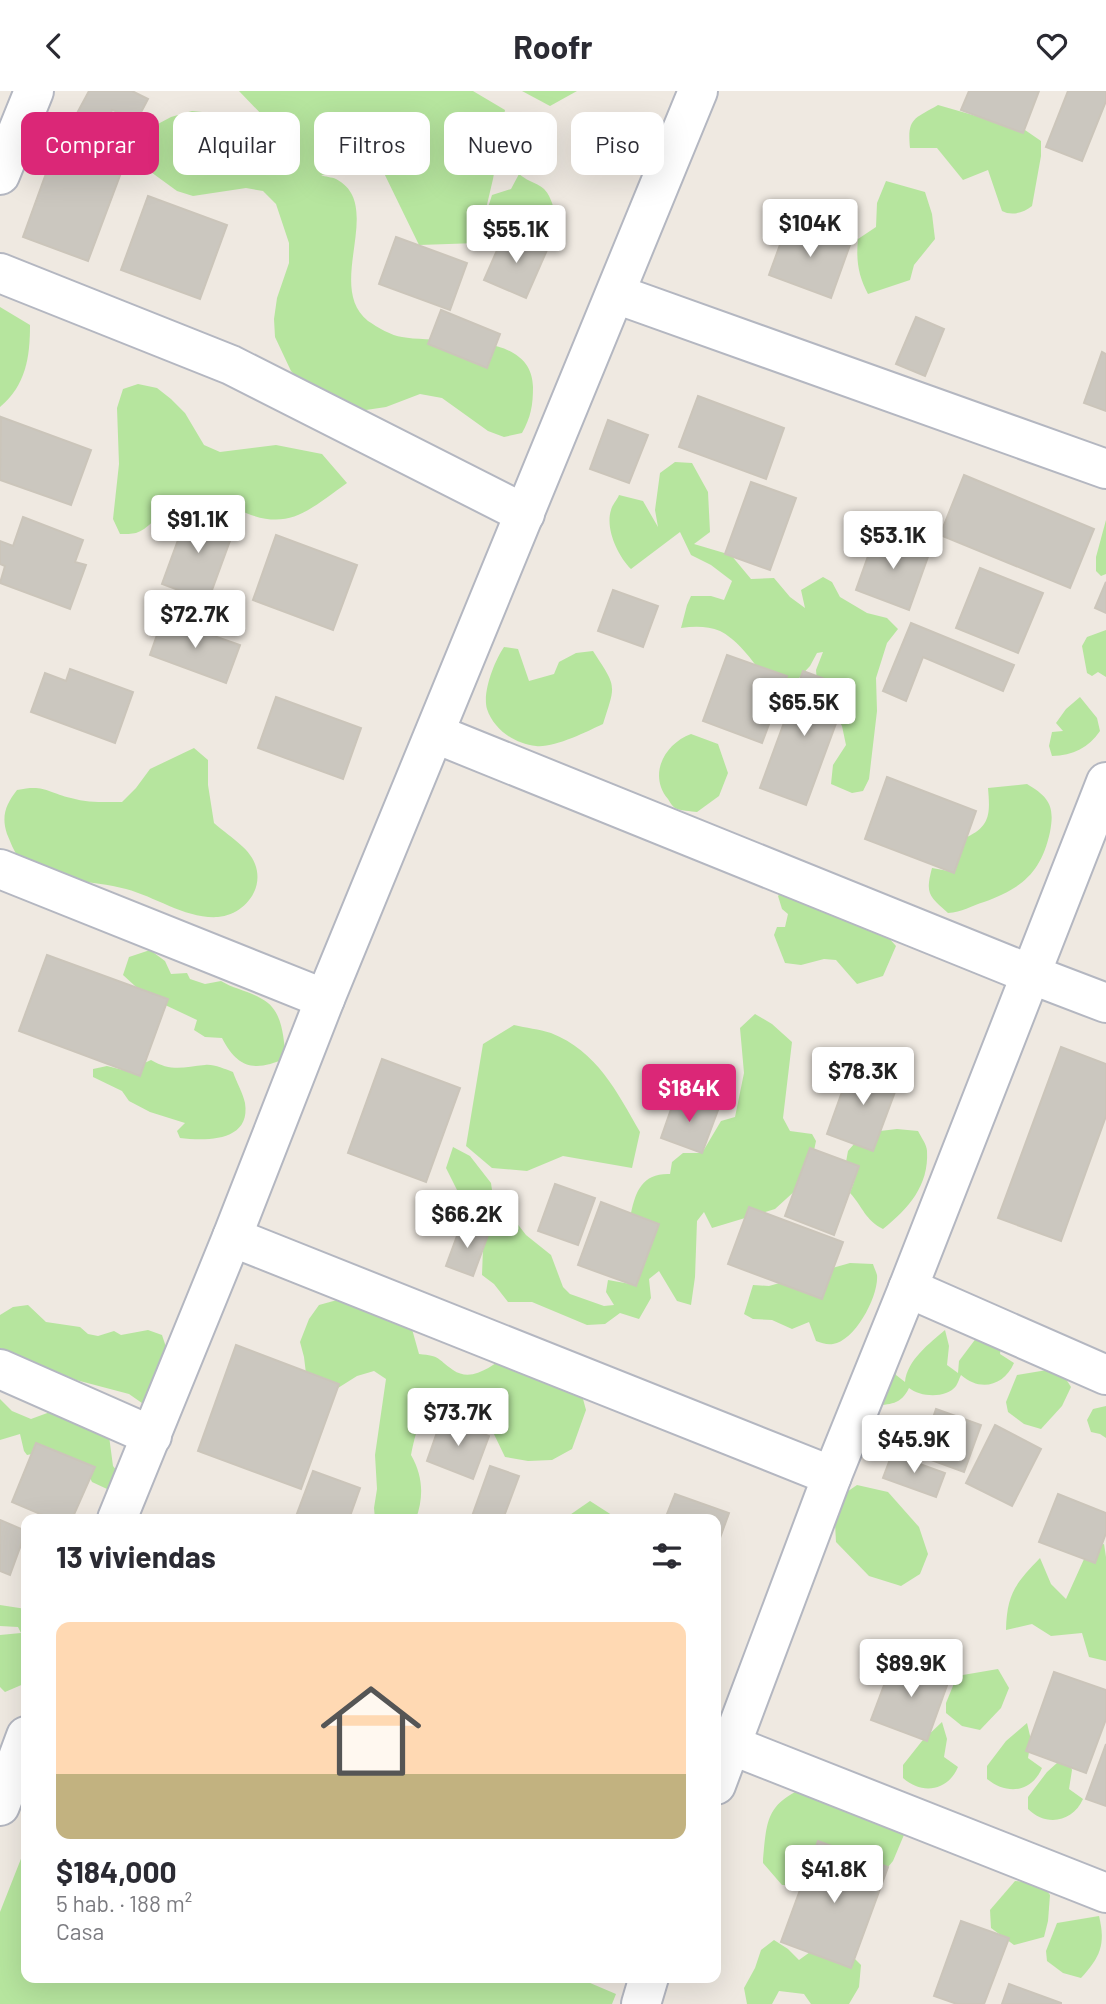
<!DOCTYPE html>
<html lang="es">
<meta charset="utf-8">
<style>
:root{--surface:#fff;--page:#f7f7f7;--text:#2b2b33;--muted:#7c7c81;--line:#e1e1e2;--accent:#db2777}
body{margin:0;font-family:Barlow,sans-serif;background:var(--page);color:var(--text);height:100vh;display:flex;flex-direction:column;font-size:26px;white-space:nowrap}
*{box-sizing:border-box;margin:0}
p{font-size:23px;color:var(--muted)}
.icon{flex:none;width:38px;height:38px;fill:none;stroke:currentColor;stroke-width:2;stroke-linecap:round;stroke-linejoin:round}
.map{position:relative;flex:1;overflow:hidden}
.panel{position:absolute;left:21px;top:1423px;width:700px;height:469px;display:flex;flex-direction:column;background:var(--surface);border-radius:14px;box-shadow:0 7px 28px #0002}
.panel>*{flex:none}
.banner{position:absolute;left:21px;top:21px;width:700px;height:63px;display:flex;gap:14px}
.price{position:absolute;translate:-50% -60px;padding:0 16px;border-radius:7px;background:#fff;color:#222;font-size:23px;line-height:46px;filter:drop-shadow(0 2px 4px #0008)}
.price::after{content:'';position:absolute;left:50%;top:42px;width:21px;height:16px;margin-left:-10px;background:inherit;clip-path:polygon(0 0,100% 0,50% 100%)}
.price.active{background:var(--accent);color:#fff}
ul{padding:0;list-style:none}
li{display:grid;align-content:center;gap:14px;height:371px;padding:0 35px}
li+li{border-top:2px solid var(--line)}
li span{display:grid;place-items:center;height:217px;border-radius:14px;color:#555}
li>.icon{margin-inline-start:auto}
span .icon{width:126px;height:126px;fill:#fffc;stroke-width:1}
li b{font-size:30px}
h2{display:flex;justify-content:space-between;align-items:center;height:84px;padding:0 35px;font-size:30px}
.tag{padding:0 24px;border-radius:14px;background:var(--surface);box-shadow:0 7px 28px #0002;font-size:24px;line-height:63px}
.tag.active{background:var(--accent);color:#fff}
header{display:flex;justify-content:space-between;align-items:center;height:91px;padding:0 35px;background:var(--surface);font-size:32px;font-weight:700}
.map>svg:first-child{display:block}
</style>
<header><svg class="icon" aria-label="back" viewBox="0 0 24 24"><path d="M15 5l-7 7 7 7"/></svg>Roofr<svg class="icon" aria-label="heart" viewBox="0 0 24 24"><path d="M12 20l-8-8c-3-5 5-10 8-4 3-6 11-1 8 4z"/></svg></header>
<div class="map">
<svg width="1106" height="1913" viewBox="0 0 1106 1913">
<rect width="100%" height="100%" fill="#efe9e1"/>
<g fill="#b6e59e">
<path d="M 239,0 L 473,0 L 505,19 L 493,88 L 478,152 L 419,154 L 382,78 L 321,84 C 325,86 332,86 336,88 C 386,114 324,195 368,230 C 377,236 392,245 402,246 C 440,253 532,238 533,296 C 533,314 531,326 522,342 L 504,346 L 488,340 L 442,307 L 420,303 L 386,316 L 366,319 L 347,318 L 303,293 L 291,280 L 275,246 L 274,228 L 277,207 L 289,172 L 289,152 L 276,113 L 263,100 L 246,97 L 193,105 L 177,100 L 144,76 L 137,58 L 141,42 L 171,26 L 192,20 L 265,27 Z"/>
<polygon points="522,0 577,0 550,15"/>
<path d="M 938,14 L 1025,39 L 1041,50 L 1041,65 L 1032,115 C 1024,122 1011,125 1002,120 L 988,79 L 963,89 L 937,57 L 910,57 C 907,27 914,28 938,14 Z"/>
<path d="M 519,83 C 526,89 533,91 540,95 C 552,102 554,120 558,133 L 529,144 L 491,139 L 485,126 L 492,104 L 511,98 Z"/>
<path d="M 886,90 L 925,101 L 932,123 L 935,148 L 914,174 L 910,189 L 868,203 C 858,184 856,169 858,148 L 876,136 L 877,112 Z"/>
<path d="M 0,216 L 30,234 C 30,266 26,294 0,316 Z"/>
<path d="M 138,293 L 157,297 L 171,308 L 185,322 L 204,354 L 220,361 L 276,354 L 322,363 L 347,392 C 306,421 287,443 235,417 C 218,408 209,403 190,407 C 163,412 153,437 136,442 C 132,443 125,443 120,443 L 113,428 L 119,373 L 117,317 L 123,298 Z"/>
<path d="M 675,371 L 692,372 L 708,401 L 710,441 L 694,453 L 731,464 L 751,488 L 774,487 L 790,506 L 805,517 L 801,499 L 823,486 L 832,491 L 840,506 L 867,522 L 887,527 L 898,538 L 887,552 L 876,587 L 877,620 L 869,688 L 863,700 L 852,702 L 831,693 L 833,674 L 846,654 L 842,635 L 817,591 L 816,579 L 823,561 L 817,562 L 810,575 L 786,601 L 771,600 C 763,581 739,549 720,540 C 708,535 695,535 681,537 L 687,514 L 691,505 L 711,505 L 724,509 L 732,490 L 711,474 L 691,464 L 680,441 L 631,478 C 618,465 605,438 611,419 C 612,414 617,409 619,404 L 643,410 L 658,436 L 655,419 L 660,382 Z"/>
<polygon points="1106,429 1106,483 1101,485 1096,480 1096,466"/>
<polygon points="1106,539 1106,586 1098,581 1092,585 1087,582 1082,555 1087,546"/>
<path d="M 504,556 L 518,558 L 529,590 L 554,583 L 559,571 L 576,562 L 593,560 C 617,597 616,592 603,633 C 586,641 554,657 536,655 C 515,653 494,639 487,618 C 482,601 495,569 504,556 Z"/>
<path d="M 1080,606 L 1097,627 L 1100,640 C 1089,656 1073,665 1052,665 L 1049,655 L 1052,641 L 1063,640 L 1056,632 L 1066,618 Z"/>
<path d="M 691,643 L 718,653 L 728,682 L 719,705 L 697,721 C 691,720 680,720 675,717 C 672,715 670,711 668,708 C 648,684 664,653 691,643 Z"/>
<path d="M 194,657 L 208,669 L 208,694 L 214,732 C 227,744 249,756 255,773 C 265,799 243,824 218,826 C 186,828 156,806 126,798 C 93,789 45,791 19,767 C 14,761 10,750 7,743 C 1,725 6,713 17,699 C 44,693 47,701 71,707 C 88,712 105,711 122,711 L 136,697 L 150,678 Z"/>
<path d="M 1027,693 C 1049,706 1055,715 1050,741 C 1041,782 1022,797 984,811 C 971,815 962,821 948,822 C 929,805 925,803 932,777 L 954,781 L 967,746 C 991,735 990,721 988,697 Z"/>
<polygon points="785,797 887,845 896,855 883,885 857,893 836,869 824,868 801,874 785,872 774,844 777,836 785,836 788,823 782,818 778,805"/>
<path d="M 150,859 L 165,870 L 171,883 L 187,882 L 190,888 L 205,893 L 221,890 C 234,898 249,900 262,908 C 283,919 283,945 286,967 C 255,981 238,978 222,947 L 205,946 L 194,939 L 197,929 L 146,905 L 123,884 L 129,866 Z"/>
<path d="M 755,923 L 772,933 L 792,951 L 783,1027 L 790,1040 L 812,1043 L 816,1050 L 808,1088 L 775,1118 L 712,1137 L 704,1121 L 697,1130 L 695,1186 L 691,1214 L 677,1210 L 659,1180 L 649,1188 L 651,1207 L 639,1228 L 620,1222 L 605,1233 L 587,1234 L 532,1211 L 508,1211 L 494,1193 L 482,1184 L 483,1157 L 488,1145 L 461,1134 L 457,1099 L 446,1077 L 453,1056 L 470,1065 L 491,1092 L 493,1106 L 503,1122 L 516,1131 L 526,1144 L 551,1164 L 563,1196 L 570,1203 L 604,1215 L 614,1214 L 606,1201 L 608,1189 L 636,1194 L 659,1133 L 631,1122 C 636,1099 643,1082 670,1083 L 672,1071 L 683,1062 L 702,1062 L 721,1030 L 735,1026 L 744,982 L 740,937 Z"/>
<path d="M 514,934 C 526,937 539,938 551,942 C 597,960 617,1001 640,1041 L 632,1077 L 563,1065 L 527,1080 L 492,1077 L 466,1055 L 483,953 Z"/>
<path d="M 151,969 C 171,981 184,976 205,974 C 214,973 224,978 233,981 C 236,990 243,1002 245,1012 C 251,1051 206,1050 180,1047 L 177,1040 L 185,1032 L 150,1021 L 129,1010 L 122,1000 L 93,986 L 93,978 L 107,975 L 127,980 Z"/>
<path d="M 897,1038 L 918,1040 C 921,1046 927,1054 927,1060 C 929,1095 908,1118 883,1138 C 865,1129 863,1116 850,1102 L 859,1076 L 846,1071 L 848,1060 L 854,1053 L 873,1059 L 880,1040 Z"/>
<path d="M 850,1172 L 873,1173 C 874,1177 876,1180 877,1184 C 879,1205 855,1250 833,1253 C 827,1254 822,1252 816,1250 L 809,1231 L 792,1238 L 772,1229 L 753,1228 L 744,1223 L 753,1194 L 769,1195 Z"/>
<path d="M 348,1206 L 410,1231 L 419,1263 C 441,1265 436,1267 453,1279 C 472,1292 491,1275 508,1264 L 579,1293 L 586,1319 L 572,1358 L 552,1369 L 528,1370 L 505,1366 L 492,1339 L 478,1334 L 454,1312 C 420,1321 418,1331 411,1364 C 423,1385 424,1405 416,1428 L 375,1428 L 374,1417 L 377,1398 L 375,1364 L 386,1288 L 374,1280 L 357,1285 L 330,1302 L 307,1291 L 304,1266 L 300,1251 L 309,1228 L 319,1214 Z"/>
<polygon points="28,1214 46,1231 80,1236 88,1243 98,1245 114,1240 121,1244 148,1239 162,1244 166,1256 193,1296 181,1319 152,1319 129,1303 76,1289 0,1257 0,1224 13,1216"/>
<path d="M 945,1239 L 949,1255 L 947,1274 L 958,1282 L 959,1270 L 977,1246 L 1002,1245 L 1000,1263 L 1014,1272 C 1004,1295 980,1301 961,1284 C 959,1288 958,1292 956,1295 C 946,1308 920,1306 909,1297 C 901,1314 890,1313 873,1315 L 898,1266 L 896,1284 L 905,1291 C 907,1269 930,1252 945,1239 Z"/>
<polygon points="1059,1277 1071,1296 1062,1315 1041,1338 1024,1333 1008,1321 1006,1311 1017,1284"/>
<polygon points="0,1308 12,1320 31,1328 69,1314 109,1345 113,1375 127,1393 120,1404 92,1391 90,1387 94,1376 37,1352 32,1363 27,1364 24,1360 20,1343 0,1349"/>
<polygon points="1106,1315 1106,1347 1100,1343 1091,1341 1087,1329 1093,1318"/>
<polygon points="857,1394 888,1401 919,1436 928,1463 920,1483 901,1495 869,1485 836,1451 835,1432 841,1405"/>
<polygon points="590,1410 618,1428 564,1428"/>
<path d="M 1104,1453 L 1106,1466 L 1106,1570 L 1089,1566 L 1082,1542 L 1051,1545 L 1032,1533 L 1006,1539 C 1007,1503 1015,1493 1040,1467 L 1051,1493 L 1066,1508 L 1089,1457 Z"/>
<polygon points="0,1514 26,1518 26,1592 5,1601 0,1596 0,1544 21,1542 18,1536 0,1535"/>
<polygon points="998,1578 1009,1597 1001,1617 980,1639 962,1635 946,1622 946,1612 957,1585"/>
<path d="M 942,1631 L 947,1648 L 944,1666 L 958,1676 C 948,1700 922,1704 903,1687 L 903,1674 L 922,1650 Z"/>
<path d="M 1027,1632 L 1031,1649 L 1028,1667 L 1042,1677 C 1031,1702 1007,1704 987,1688 L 987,1675 L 1006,1650 Z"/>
<path d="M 1067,1663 L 1072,1679 L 1069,1698 L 1083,1708 C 1073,1731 1046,1736 1028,1718 L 1028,1706 L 1047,1681 Z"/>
<path d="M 813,1692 L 906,1739 L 893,1770 L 888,1776 L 818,1750 L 808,1776 L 797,1794 L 782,1794 L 763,1772 C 767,1723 767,1713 813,1692 Z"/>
<polygon points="26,1755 26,1886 576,1886 616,1903 612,1913 0,1913 0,1821"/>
<polygon points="1015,1790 1042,1793 1050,1804 1048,1830 1044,1846 1014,1854 991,1837 990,1819"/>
<path d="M 1099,1825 C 1106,1854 1100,1866 1081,1887 L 1063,1882 L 1047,1870 L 1046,1860 L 1057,1832 Z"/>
<polygon points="774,1849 788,1858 799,1869 824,1851 841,1854 861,1874 859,1896 849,1913 811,1913 804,1903 779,1900 772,1913 747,1913 744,1897 755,1877 761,1859"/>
</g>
<g fill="#cbc7bf" stroke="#cbc5ba" stroke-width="2">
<polygon points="89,0 132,0 148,8 138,27 112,19 99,53 68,39"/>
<polygon points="969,0 1039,0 1023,42 961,19"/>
<polygon points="1068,0 1106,0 1106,10 1082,70 1046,56"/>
<polygon points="56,55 122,79 88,170 23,146"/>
<polygon points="148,105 227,134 200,208 121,179"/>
<polygon points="789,129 851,151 831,207 769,184"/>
<polygon points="505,141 547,159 526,207 484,189"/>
<polygon points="396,146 467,172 450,219 379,193"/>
<polygon points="441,219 500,243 487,277 428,253"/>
<polygon points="916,226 944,238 925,285 896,273"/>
<polygon points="1102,261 1106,263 1106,320 1084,312"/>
<polygon points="698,305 784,337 766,388 679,356"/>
<polygon points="1,326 91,359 71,414 0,389"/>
<polygon points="608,329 648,344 629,392 590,378"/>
<polygon points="964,384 1094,438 1070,497 940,444"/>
<polygon points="751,391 796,407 770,479 725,463"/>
<polygon points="189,419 235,436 208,510 162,493"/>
<polygon points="23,426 83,449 75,471 86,474 70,518 0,492 5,475 0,473 0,450 13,455"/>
<polygon points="877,440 930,460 909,519 856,499"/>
<polygon points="276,444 357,474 333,539 253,509"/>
<polygon points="980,477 1043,502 1018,562 956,537"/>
<polygon points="1106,491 1106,522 1095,517"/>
<polygon points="613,499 658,515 643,556 598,540"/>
<polygon points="163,527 240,554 226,592 150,564"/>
<polygon points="911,532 1014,574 1003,600 923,566 906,610 883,600"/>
<polygon points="727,564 787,585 762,652 703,630"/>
<polygon points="70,578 133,601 115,652 31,621 45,582 66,590"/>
<polygon points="803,580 849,597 806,714 760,697"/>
<polygon points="276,606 361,637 343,688 258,657"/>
<polygon points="887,686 976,720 954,782 865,748"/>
<polygon points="47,864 168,908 140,985 19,940"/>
<polygon points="1061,956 1106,973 1106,1025 1061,1150 998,1127"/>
<polygon points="382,968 460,997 426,1091 348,1062"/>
<polygon points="852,973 899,990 873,1060 827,1043"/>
<polygon points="676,1004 718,1019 702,1062 661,1047"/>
<polygon points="810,1057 859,1075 834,1144 785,1125"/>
<polygon points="555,1093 595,1107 578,1154 538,1140"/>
<polygon points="601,1111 659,1133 636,1195 578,1174"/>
<polygon points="749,1116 843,1151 822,1208 728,1173"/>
<polygon points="461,1134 488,1144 473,1185 446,1175"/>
<polygon points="236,1254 339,1293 301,1398 198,1360"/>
<polygon points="936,1318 981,1334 964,1381 920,1365"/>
<polygon points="442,1327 489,1345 473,1388 427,1370"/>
<polygon points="995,1334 1041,1358 1012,1415 966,1392"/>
<polygon points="36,1352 95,1376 72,1428 52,1428 12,1411"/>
<polygon points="892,1363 945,1382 936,1406 883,1387"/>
<polygon points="490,1375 519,1385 503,1428 471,1428"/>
<polygon points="313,1380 360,1397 349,1428 295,1428"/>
<polygon points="675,1403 729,1422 716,1458 716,1428 665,1428"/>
<polygon points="1058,1403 1106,1422 1106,1442 1095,1472 1039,1451"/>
<polygon points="0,1429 26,1440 10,1484 0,1480"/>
<polygon points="895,1565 950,1586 927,1650 871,1629"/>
<polygon points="1054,1581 1106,1599 1106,1628 1086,1682 1026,1660"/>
<polygon points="1106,1653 1106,1715 1086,1708"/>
<polygon points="818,1750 888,1776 851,1877 781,1851"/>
<polygon points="961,1830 1009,1847 984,1913 957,1913 934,1905"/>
<polygon points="1009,1893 1061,1912 1061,1913 1002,1913"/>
</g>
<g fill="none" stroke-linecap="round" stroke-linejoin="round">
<g stroke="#b4b7c1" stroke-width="42">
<g id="minor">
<polyline points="0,84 34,0"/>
<polyline points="0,182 231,274 525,423"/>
<polyline points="616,203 1106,378"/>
<polyline points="436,643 1030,883 1106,912"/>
<polyline points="0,778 325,908"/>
<polyline points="232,1146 832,1385"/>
<polyline points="908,1197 1106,1284"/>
<polyline points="0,1278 152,1345"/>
<polyline points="117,1428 232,1146 325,908 698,0"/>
<polyline points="731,1654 1106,1802"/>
<polyline points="716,1694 832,1385 908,1197 1106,691"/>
<polyline points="0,1715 26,1645"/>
<polyline points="641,1913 649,1886"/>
</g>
</g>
<use href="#minor" stroke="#fff" stroke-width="38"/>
</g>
</svg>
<b class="price" style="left:810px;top:168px">$104K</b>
<b class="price" style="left:516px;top:174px">$55.1K</b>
<b class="price" style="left:198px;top:464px">$91.1K</b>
<b class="price" style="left:893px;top:480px">$53.1K</b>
<b class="price" style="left:195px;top:559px">$72.7K</b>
<b class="price" style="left:804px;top:647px">$65.5K</b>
<b class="price" style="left:863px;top:1016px">$78.3K</b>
<b class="price active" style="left:689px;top:1033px">$184K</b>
<b class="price" style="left:467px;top:1159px">$66.2K</b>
<b class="price" style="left:458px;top:1357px">$73.7K</b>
<b class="price" style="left:914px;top:1384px">$45.9K</b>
<b class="price" style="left:911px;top:1608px">$89.9K</b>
<b class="price" style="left:834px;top:1814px">$41.8K</b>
<div class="banner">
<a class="tag active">Comprar</a>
<a class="tag">Alquilar</a>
<a class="tag">Filtros</a>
<a class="tag">Nuevo</a>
<a class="tag">Piso</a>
</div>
<section class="panel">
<h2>13 viviendas<svg class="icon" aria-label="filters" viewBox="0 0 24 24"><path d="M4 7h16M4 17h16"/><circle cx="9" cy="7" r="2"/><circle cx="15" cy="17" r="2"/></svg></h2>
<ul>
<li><span style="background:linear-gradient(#ffd9b3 70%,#c2b280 0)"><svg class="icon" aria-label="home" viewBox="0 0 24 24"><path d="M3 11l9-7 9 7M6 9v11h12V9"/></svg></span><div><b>$184,000</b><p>5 hab. · 188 m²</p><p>Casa</p></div></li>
</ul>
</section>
</div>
